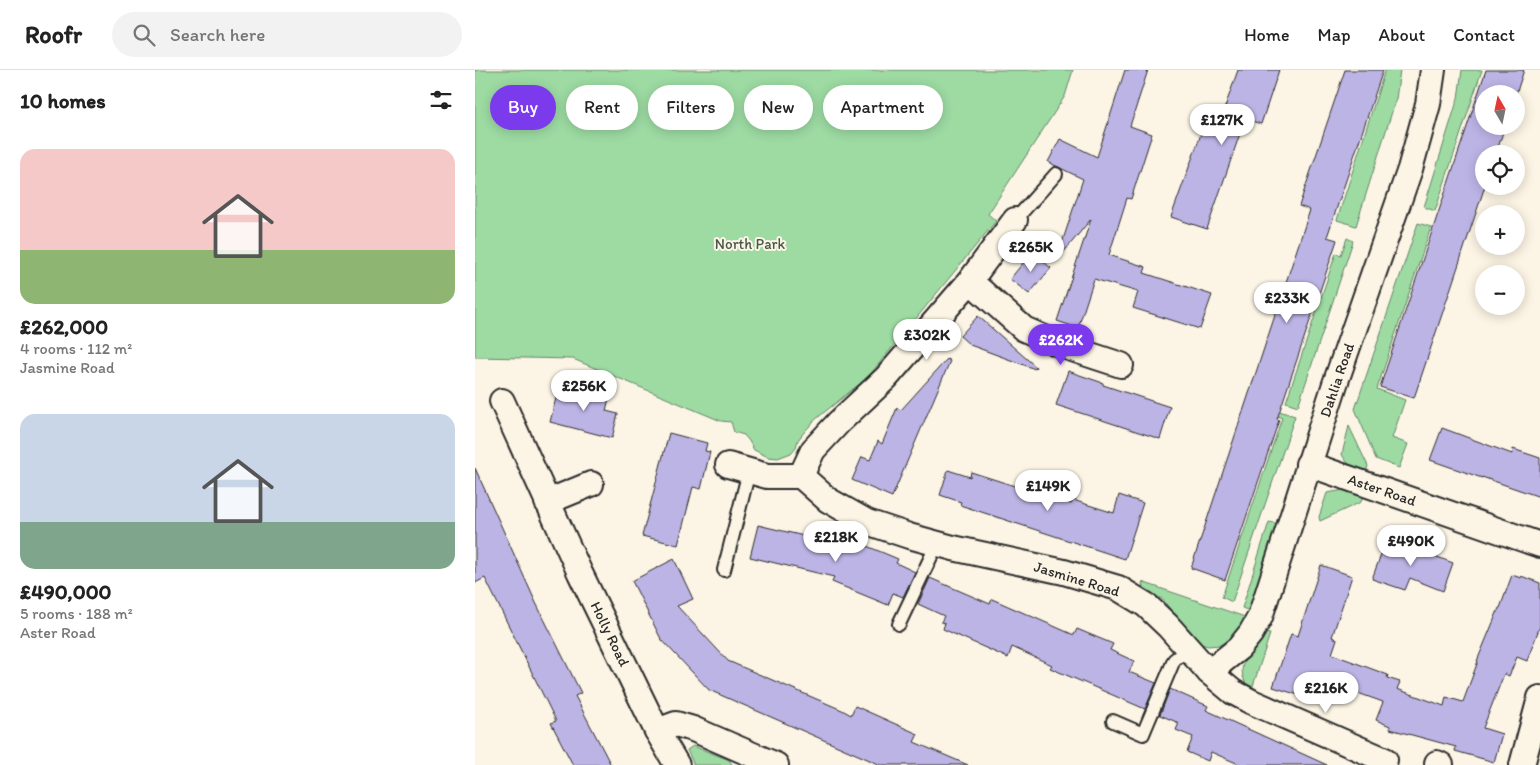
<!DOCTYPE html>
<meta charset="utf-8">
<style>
:root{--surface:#fff;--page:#f2f2f2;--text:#222;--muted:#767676;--line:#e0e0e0;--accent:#7c3aed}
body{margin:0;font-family:Itim,sans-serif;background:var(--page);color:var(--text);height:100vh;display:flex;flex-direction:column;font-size:19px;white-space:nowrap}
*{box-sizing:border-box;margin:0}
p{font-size:16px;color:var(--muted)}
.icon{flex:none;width:28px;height:28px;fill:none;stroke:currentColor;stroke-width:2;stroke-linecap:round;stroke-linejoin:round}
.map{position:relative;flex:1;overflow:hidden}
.details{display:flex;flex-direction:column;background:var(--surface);width:475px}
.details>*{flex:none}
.banner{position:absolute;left:15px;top:15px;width:475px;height:45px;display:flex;gap:10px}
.needle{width:32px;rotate:351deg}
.controls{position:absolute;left:1000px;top:15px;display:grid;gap:10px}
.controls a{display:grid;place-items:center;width:50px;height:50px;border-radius:50%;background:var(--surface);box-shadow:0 2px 12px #0003;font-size:25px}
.price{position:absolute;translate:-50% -42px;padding:0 11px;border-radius:18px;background:#fff;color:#222;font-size:16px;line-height:32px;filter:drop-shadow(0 1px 2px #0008)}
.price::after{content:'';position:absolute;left:50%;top:30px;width:15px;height:11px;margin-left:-8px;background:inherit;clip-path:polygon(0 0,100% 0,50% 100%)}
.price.selected{background:var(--accent);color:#fff}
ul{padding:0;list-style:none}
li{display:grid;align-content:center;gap:10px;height:265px;padding:0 20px}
li span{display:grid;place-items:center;height:155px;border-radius:15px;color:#555}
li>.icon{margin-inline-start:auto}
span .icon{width:90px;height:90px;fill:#fffc;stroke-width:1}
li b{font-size:21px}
h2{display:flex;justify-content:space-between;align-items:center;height:60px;padding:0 20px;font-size:21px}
.pill{padding:0 18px;border-radius:22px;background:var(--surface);box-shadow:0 2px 12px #0003;font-size:18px;line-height:45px}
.pill.selected{background:var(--accent);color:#fff}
header{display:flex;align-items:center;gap:30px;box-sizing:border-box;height:70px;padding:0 25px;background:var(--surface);border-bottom:1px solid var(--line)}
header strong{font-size:24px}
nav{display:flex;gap:28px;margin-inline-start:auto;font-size:18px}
.search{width:350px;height:45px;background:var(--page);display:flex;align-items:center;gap:12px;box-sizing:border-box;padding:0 18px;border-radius:28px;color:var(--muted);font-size:19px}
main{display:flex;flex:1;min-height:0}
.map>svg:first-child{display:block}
</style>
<header>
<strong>Roofr</strong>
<div class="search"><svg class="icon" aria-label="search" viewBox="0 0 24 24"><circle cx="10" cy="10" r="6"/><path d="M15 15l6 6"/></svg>Search here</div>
<nav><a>Home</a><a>Map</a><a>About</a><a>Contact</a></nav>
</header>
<main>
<section class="details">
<h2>10 homes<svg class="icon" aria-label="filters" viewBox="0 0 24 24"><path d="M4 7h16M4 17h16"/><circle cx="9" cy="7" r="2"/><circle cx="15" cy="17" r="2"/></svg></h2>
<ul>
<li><span style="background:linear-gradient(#f6c9c9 65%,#8fb573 0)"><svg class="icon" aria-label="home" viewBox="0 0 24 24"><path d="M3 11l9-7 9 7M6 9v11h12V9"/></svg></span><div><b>£262,000</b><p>4 rooms · 112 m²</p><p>Jasmine Road</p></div></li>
<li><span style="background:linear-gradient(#c9d6e8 70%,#7fa58c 0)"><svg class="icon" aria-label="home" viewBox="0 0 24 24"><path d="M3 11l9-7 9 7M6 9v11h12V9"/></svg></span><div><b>£490,000</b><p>5 rooms · 188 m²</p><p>Aster Road</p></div></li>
</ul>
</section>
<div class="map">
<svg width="1065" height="695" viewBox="0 0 1065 695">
<rect width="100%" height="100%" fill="#fcf5e5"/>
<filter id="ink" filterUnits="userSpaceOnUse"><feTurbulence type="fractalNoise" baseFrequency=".02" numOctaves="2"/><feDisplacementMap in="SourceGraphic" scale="10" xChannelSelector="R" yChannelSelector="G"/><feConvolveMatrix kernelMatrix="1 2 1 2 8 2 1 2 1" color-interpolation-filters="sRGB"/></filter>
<g filter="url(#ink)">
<g fill="#9ddba3" stroke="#648367">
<polygon points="0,0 598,0 590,26 513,144 521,151 393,307 341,349 330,361 323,370 321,377 316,383 303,388 293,387 279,380 274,371 269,365 259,362 256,352 246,351 98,289 0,287"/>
<polygon points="910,0 925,0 921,29 881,156 862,150"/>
<polygon points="987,0 1007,0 960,141 949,137 983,28"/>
<polygon points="943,153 956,157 902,319 930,330 917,368 933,374 924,398 901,389 880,339"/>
<polygon points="872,168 878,171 823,336 811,332 861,183 866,185"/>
<polygon points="804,341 820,346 757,532 747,527 807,348 802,346"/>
<path d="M 874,356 L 893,396 L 891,402 C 881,398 871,395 867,384 Z"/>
<polygon points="869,420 888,426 886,432 845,451 844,447 852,423"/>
<polygon points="794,452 804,454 775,541 767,538"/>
<polygon points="667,512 770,547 766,557 757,569 745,575 733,576 723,573 687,529 668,518"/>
<path d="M 789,563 L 795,564 L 777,619 C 768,614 764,599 770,590 C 772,586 776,584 779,581 C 783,575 786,569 789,563 Z"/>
<polygon points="218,676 252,689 255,691 257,695 219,695 212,680"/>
</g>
<g fill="#bdb4e6" stroke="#2b2b2b">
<polygon points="650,0 673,0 655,56 677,64 656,129 652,128 634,185 671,197 669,203 737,225 725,259 658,238 663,222 619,209 603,258 582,251 616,149 583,189 582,188 608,109 573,92 585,69 622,87"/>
<polygon points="763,0 804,0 786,54 770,49 732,159 696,147 731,50 744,54"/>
<polygon points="870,0 908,0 852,167 862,170 802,349 804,350 750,510 716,498 835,140 824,136"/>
<polygon points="1011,0 1049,0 1041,24 1009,24 1009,56 1030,56 1021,84 1009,84 1009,116 1010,116 939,328 905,317"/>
<polygon points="557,182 576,198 554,224 535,209"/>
<polygon points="503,246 561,297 560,299 495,275 485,266"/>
<polygon points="472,289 475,291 417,427 377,410 387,387 395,390 403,371 407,374 422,338 426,340"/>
<polygon points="593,301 628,313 628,315 695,337 685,369 581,335"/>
<polygon points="84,316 134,328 131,341 143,344 137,368 75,352"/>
<polygon points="967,358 1037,384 1038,379 1065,388 1065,427 1007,407 1007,408 955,390"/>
<polygon points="194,363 232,373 230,381 235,382 226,419 218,417 203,475 167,466"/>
<polygon points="0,398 61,533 106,623 100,626 136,695 98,695 76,653 81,651 10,508 0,513"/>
<polygon points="473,400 495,407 496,402 596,434 598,430 639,443 644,425 668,433 650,489 485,435 486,432 465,425"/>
<polygon points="283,455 354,472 371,479 373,473 380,476 382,472 423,489 421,493 440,502 428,527 418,523 413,535 357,512 359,507 275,487"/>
<polygon points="912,468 978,493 968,521 935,508 930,520 897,509"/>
<polygon points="199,489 218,529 202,536 253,591 367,640 376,645 380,636 443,664 439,672 493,695 406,695 234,620 186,569 157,511"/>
<polygon points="846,495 877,506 857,567 862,569 857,584 913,605 912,608 925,612 922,619 969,636 971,627 988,632 1003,591 1002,591 1024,538 1025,538 1037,505 1046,508 1046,506 1065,513 1065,556 1052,591 1042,587 1034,606 1029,604 1008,658 1027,664 1019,692 980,681 981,677 915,659 915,656 901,650 908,632 838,607 830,627 798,617 816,564 823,566"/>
<polygon points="455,508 515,534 517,529 599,565 602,559 638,574 635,580 659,591 654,602 681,613 670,639 575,598 577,595 537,577 533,588 468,559 470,553 466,552 469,546 443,534"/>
<polygon points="695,619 733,636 731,640 852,695 766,695 736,682 733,691 712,682 718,667 701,660 704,653 685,645"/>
</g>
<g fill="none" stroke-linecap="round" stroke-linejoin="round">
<g stroke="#2b2b2b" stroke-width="16">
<g id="service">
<polyline points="540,150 581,104"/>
<polyline points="249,500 274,401"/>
<polyline points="424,554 462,474"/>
<polyline points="638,651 668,664 699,590 713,579"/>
</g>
</g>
<g stroke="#2b2b2b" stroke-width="28">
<g id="minor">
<polyline points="495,211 549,259 588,276 646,295"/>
<polyline points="27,331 105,503 182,661 202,695"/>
<polyline points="833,394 1065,475"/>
<polyline points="253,395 292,406 326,406 353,430 392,452 434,466 478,478 589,502 643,518 671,535 693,556 734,602 758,622 777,632 910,690"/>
<polyline points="326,406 338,380 364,352 411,308 495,211 540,150"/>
<polyline points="72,432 116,414"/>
<polyline points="734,602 764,578 776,563 785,547 860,314 935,99 953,34 958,0"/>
<polyline points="182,661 201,654 218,659 301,695"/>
<polyline points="962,693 966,695"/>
<polyline points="1047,695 1065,628"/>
</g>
</g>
<use href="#service" stroke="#fcf5e5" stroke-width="12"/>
<use href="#minor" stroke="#fcf5e5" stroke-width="24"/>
</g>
</g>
<g text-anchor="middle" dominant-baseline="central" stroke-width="4" stroke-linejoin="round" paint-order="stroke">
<g font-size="15" fill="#485749" stroke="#fcf5e5">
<text x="275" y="174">North Park</text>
</g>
<g font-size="15" fill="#2b2b2b" stroke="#fcf5e5">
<text transform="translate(862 310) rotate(-71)">Dahlia Road</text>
<text transform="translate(907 420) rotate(19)">Aster Road</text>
<text transform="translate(602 509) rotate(17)">Jasmine Road</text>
<text transform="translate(135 564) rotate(64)">Holly Road</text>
</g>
</g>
</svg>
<div class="controls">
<a><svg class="needle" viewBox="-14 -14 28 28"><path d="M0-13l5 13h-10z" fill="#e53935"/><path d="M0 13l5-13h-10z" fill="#767676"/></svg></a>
<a><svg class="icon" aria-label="locate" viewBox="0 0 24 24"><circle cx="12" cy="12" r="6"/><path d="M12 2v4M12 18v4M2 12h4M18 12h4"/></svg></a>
<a>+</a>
<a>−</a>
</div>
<b class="price" style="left:747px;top:76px">£127K</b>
<b class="price" style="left:556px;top:203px">£265K</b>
<b class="price" style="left:812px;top:254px">£233K</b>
<b class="price" style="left:452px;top:291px">£302K</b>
<b class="price selected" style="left:586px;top:296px">£262K</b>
<b class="price" style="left:109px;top:342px">£256K</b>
<b class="price" style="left:573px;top:442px">£149K</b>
<b class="price" style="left:361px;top:493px">£218K</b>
<b class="price" style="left:936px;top:497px">£490K</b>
<b class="price" style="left:851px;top:644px">£216K</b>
<div class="banner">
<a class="pill selected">Buy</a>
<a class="pill">Rent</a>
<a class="pill">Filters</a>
<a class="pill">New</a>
<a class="pill">Apartment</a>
</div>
</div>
</main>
